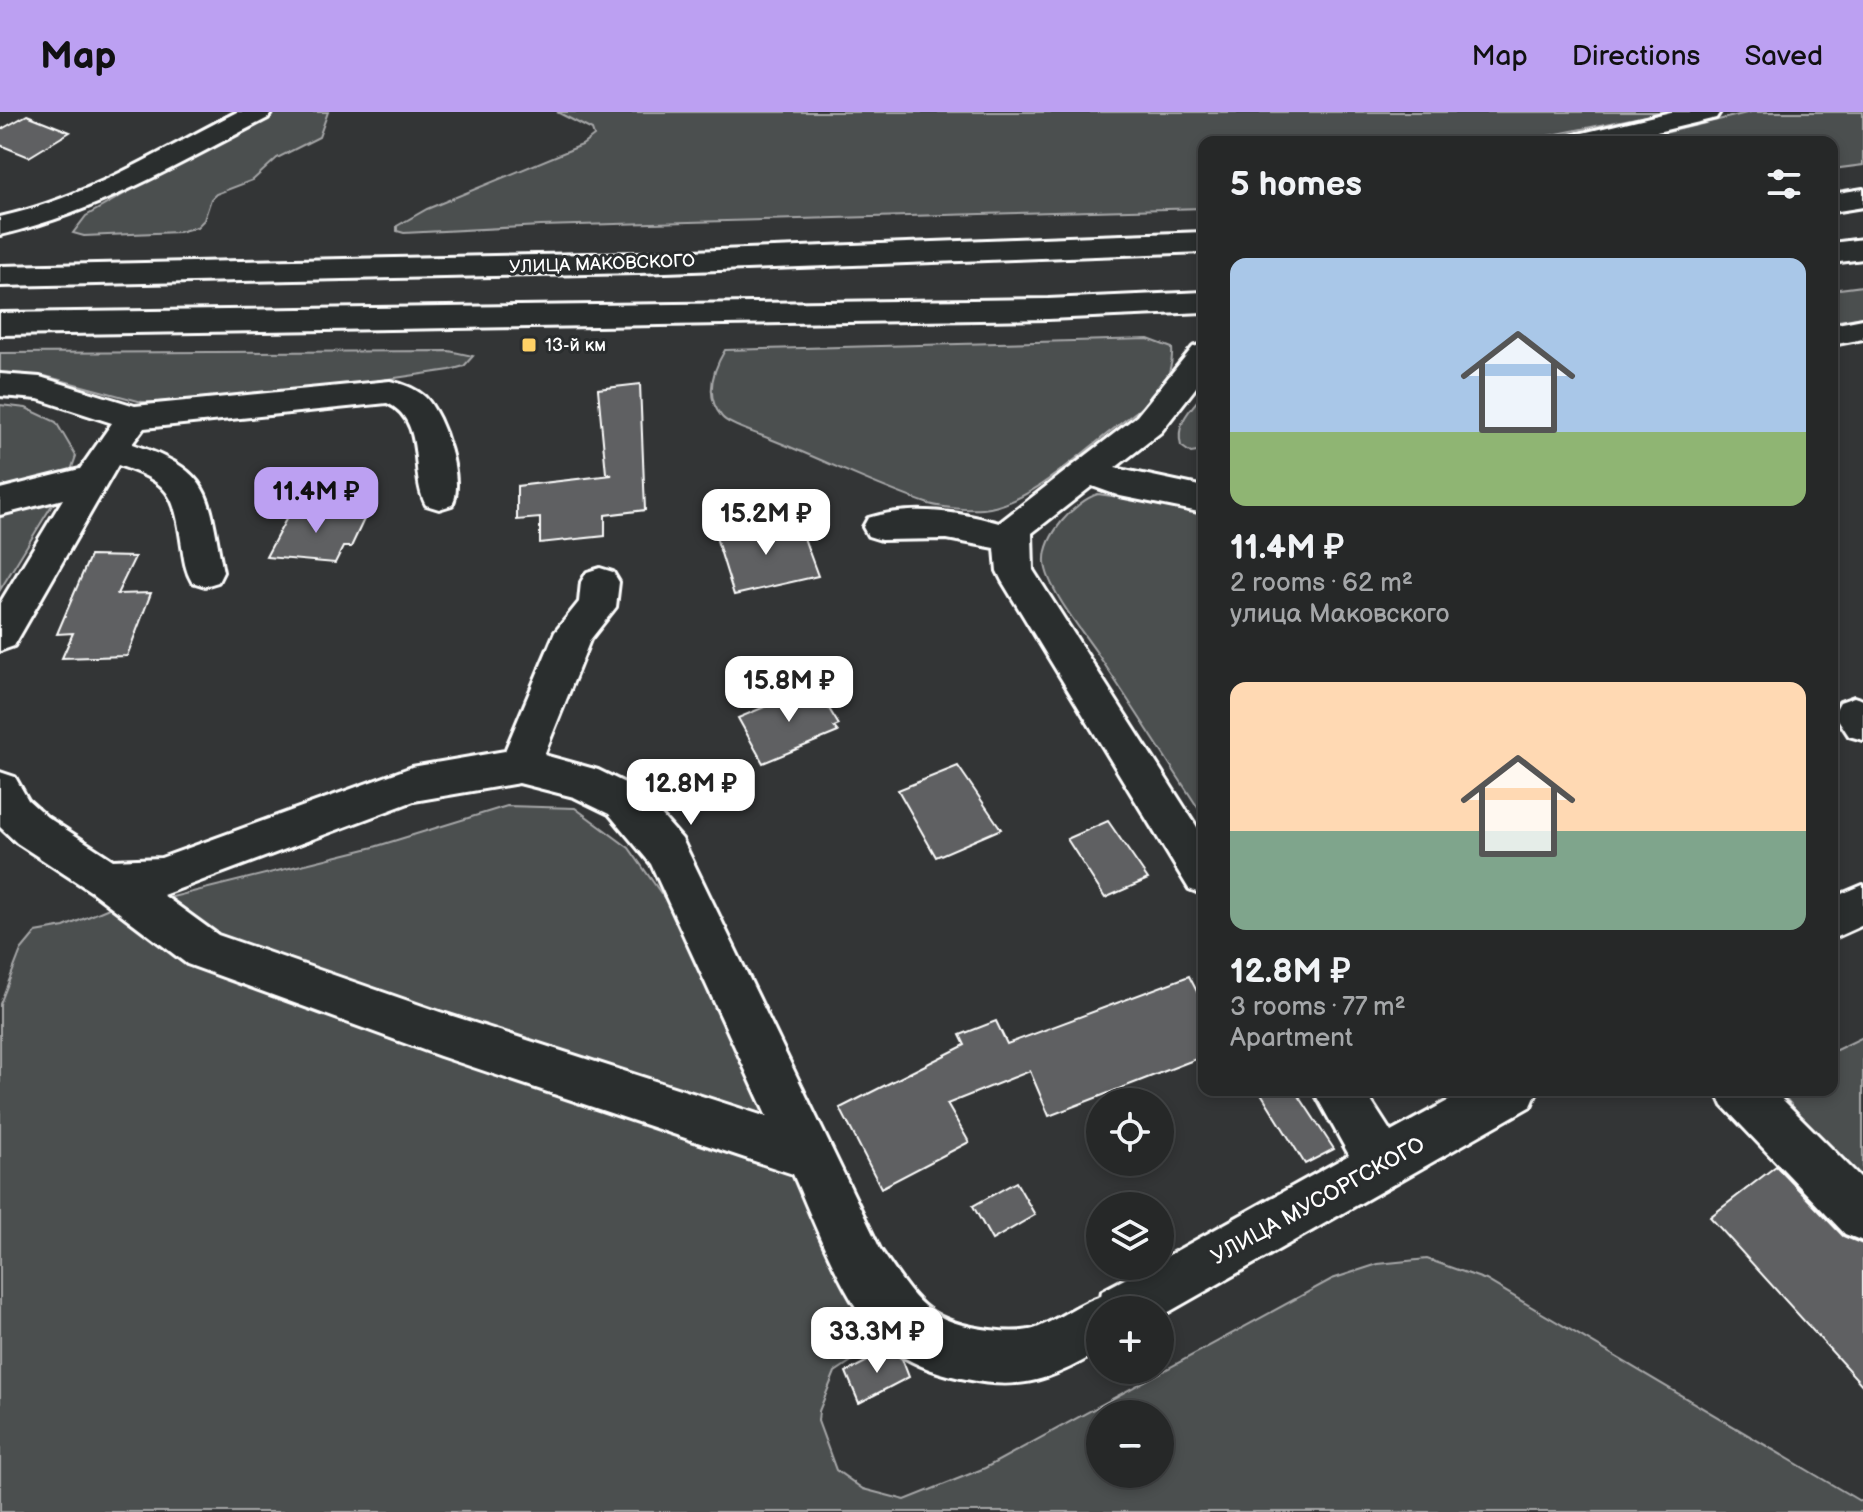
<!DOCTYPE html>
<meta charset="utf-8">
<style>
:root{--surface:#262828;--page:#323434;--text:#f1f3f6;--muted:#a4a6a8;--line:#424445;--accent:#bca0f2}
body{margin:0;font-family:"Balsamiq Sans",sans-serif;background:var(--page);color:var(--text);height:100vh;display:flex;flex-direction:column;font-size:30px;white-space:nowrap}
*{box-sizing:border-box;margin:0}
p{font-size:26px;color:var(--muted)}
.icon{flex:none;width:44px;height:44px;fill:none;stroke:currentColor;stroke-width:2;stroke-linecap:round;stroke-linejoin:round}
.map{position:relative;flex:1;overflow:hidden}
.drawer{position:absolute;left:1198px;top:24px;width:640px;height:960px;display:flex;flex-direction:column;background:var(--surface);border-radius:16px;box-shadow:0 4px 12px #0003,0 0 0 2px var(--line)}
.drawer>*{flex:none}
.fabs{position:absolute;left:1086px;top:976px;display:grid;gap:16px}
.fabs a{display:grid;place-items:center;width:88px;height:88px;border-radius:50%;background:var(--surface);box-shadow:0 4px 12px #0003,0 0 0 2px var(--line);font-size:40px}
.price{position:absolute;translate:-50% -68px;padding:0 18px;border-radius:16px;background:#fff;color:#222;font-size:26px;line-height:52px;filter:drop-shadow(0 2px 4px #0008)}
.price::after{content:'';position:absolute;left:50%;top:48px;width:24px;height:18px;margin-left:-12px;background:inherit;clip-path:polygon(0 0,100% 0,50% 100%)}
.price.active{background:var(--accent);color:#111}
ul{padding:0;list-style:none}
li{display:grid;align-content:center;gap:16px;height:424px;padding:0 32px}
li span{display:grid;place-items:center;height:248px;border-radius:16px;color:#555}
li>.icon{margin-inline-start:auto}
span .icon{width:144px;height:144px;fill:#fffc;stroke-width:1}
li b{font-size:34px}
h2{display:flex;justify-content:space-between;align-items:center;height:96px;padding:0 32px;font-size:34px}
header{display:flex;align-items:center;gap:48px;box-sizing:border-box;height:112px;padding:0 40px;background:var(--accent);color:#111}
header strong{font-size:38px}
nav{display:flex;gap:44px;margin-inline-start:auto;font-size:28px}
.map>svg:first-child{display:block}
</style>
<header>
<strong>Map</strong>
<nav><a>Map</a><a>Directions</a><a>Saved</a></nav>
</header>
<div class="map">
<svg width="1863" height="1400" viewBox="0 0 1863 1400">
<rect width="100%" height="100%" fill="#333536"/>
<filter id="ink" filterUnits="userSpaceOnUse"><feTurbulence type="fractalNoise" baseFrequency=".0125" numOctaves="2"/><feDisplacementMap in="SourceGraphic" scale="16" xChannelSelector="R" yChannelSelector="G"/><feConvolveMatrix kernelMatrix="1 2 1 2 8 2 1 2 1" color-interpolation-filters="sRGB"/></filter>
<g filter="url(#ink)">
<g fill="#4c4f50" stroke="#a6a7a8" stroke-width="2" fill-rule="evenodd">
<polygon points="266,0 328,0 319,25 277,46 253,68 216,82 211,87 204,108 197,115 179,120 84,124 73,121 86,104"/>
<polygon points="557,0 1665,0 1518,30 1204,30 1204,96 541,114 404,121 397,119 397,114 427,97 582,33 594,24 592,18"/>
<polygon points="1751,0 1863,0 1863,53 1832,57 1832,30 1627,30"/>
<polygon points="1863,174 1863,205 1832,210 1832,178"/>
<path d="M 1148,227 L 1172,236 C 1175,275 1145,293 1116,315 C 1081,341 1028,393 983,397 C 968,398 943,396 929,392 C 872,373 816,344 760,323 C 750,319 729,313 722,305 C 704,284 713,258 725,238 Z"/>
<polygon points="449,239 473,244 464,254 450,258 340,274 157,290 142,290 45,264 0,261 0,241"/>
<path d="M 1204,281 L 1204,339 L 1191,341 L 1181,334 C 1175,311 1190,298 1204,281 Z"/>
<polygon points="0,293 26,296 56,310 76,344 68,367 0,478"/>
<path d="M 1098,382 L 1204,397 L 1204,705 C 1168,650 1133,595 1097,541 C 1082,519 1047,476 1045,451 C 1043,424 1075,389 1098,382 Z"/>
<path d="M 507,694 L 575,696 L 629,736 L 670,794 L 870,1216 L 865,1240 L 835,1260 L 819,1299 L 818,1309 L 836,1358 L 863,1377 L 905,1388 L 985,1356 L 1332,1167 L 1378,1152 L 1427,1147 L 1486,1168 L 1863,1391 L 1863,1400 L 0,1400 L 0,892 L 21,838 L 36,820 L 64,815 L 109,796 L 140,793 L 374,735 ZM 1100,1302 L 1160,1302 L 1160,1362 L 1100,1362 Z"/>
<polygon points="1863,925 1863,1079 1779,978 1832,978 1832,940"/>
</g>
<g fill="#5f6162" stroke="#fff" stroke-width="2">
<polygon points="27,3 70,20 29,45 0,33 0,18"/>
<polygon points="640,272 645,398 605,403 605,424 540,431 540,406 517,408 517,374 612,363 606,361 598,277"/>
<polygon points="292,396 366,403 351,435 343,435 335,451 266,445"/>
<polygon points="797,407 818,464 734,483 716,425"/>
<polygon points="90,444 135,445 117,482 151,481 127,544 62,546 73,521 57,522"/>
<polygon points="815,574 839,613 834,615 838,620 763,651 738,606"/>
<polygon points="958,654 1001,717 936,745 898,678"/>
<polygon points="1108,709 1148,767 1105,786 1067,727"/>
<polygon points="1189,864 1204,893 1204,944 1049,1004 1030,959 947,992 969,1030 881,1076 840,996 965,933 960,923 996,909 1007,932"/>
<polygon points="1259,978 1295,978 1334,1037 1305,1052"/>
<polygon points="1776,1054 1843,1124 1863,1132 1863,1274 1710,1105"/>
<polygon points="1016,1070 1035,1103 992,1128 973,1094"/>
<polygon points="889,1238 902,1247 909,1265 859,1291 846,1260"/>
</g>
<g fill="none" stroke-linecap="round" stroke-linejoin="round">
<g stroke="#fff" stroke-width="6">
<g id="minor">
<path d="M 237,0 L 272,0 L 268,6 C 178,52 99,100 0,123 L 0,105 C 86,86 160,39 237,0 Z"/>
<polygon points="1671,0 1720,0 1716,6 1615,30 1566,30 1570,24"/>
<polygon points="1863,207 1863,227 1832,233 1832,213"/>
<path d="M 1204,232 L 1204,265 L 1161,320 L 1115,356 L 1204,375 L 1204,401 L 1120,384 L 1092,374 L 1032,421 L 1033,458 L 1204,726 L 1204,783 L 1189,777 L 1002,469 L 997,459 L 995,436 L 947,427 L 881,428 L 868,424 L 863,415 L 868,406 C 910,393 957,399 999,411 L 1137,304 L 1193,235 Z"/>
<path d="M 0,262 L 40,265 L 135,294 L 390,269 C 403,272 415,276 425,285 C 444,304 465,370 452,393 L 439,397 L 426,393 C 409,362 427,309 387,291 L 144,316 L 132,332 C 215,361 207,381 223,460 L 218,470 L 205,474 L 192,470 C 185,458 184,447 182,434 C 174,380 170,371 118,353 L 14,534 L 0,539 L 0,491 L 63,387 L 0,403 L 0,377 L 80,357 L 112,311 L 38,287 L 0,284 Z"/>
<path d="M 600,456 L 613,460 L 619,470 L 616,495 L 590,528 L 544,643 L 598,658 L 639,678 L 682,727 L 880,1137 C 915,1187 924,1210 990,1218 C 1005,1220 1025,1221 1039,1215 C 1061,1206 1079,1191 1101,1184 L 1102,1179 L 1149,1154 L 1160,1154 L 1160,1148 L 1349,1043 L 1313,978 L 1364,978 L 1391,1020 L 1468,978 L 1538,978 L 1531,994 L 1160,1205 L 1160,1198 L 1100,1198 L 1100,1239 C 1053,1267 1021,1279 966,1267 C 943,1263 917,1254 897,1241 C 851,1212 815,1111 793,1062 L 440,944 L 187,852 L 92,780 L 17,731 L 0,715 L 0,660 L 15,665 L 28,688 L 47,705 L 113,748 L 161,746 L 412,655 L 505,639 L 555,520 L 579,490 L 581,470 L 587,460 ZM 519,671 L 574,685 L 609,702 L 651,752 L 767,1005 L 440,900 L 218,823 L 163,783 L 414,689 Z"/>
<polygon points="1854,585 1863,588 1863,628 1849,624 1834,601 1840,590"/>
<polygon points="1863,773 1863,813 1832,827 1832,786"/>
<polygon points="1716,978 1773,978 1863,1068 1863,1129 1845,1122 1723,994"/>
</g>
</g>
<g stroke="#fff" stroke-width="6">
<g id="highway">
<polygon points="1863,77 1863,95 1832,100 1832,82"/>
<polygon points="1204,120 1204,140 639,161 0,174 0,154 639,141"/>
<polygon points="1863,127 1863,147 1832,151 1832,131"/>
<polygon points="1204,180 1204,200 1048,207 0,223 0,201 1048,187"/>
</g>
</g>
<use href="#minor" fill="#2a2d2e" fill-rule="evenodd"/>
<use href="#highway" fill="#2a2d2e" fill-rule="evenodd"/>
</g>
</g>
<rect fill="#ffd166" stroke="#2a2d2e" stroke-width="3" x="521" y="225" width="16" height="16" rx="4"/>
<g text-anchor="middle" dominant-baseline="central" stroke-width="6" stroke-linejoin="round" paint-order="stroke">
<g font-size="18" fill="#fff" stroke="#2a2d2e">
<text transform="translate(602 152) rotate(-2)">УЛИЦА МАКОВСКОГО</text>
</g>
<g font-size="18" fill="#fff" stroke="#2a2d2e" text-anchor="start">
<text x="545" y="233">13-й км</text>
</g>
<g font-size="22" fill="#fff" stroke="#2a2d2e">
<text transform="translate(1318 1089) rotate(-29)">УЛИЦА МУСОРГСКОГО</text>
</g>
</g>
</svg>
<div class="fabs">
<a><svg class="icon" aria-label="locate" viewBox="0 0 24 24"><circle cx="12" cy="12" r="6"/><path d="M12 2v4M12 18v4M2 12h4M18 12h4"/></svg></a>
<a><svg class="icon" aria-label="layers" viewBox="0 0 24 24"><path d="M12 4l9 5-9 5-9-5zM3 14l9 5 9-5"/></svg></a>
<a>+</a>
<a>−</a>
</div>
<b class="price active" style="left:316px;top:423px">11.4M ₽</b>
<b class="price" style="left:766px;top:445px">15.2M ₽</b>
<b class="price" style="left:789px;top:612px">15.8M ₽</b>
<b class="price" style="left:691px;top:715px">12.8M ₽</b>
<b class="price" style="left:877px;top:1263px">33.3M ₽</b>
<section class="drawer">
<h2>5 homes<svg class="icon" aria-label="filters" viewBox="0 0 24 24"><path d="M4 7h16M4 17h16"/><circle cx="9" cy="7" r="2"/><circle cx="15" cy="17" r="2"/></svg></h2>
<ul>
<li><span style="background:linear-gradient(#a9c7e8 70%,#8fb573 0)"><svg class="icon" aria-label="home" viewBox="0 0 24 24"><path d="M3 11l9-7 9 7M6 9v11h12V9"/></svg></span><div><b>11.4M ₽</b><p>2 rooms · 62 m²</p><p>улица Маковского</p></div></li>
<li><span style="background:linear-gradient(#ffd9b3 60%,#7fa58c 0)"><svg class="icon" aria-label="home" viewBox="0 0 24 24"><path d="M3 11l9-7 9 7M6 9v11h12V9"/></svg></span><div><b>12.8M ₽</b><p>3 rooms · 77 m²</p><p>Apartment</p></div></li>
</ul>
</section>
</div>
